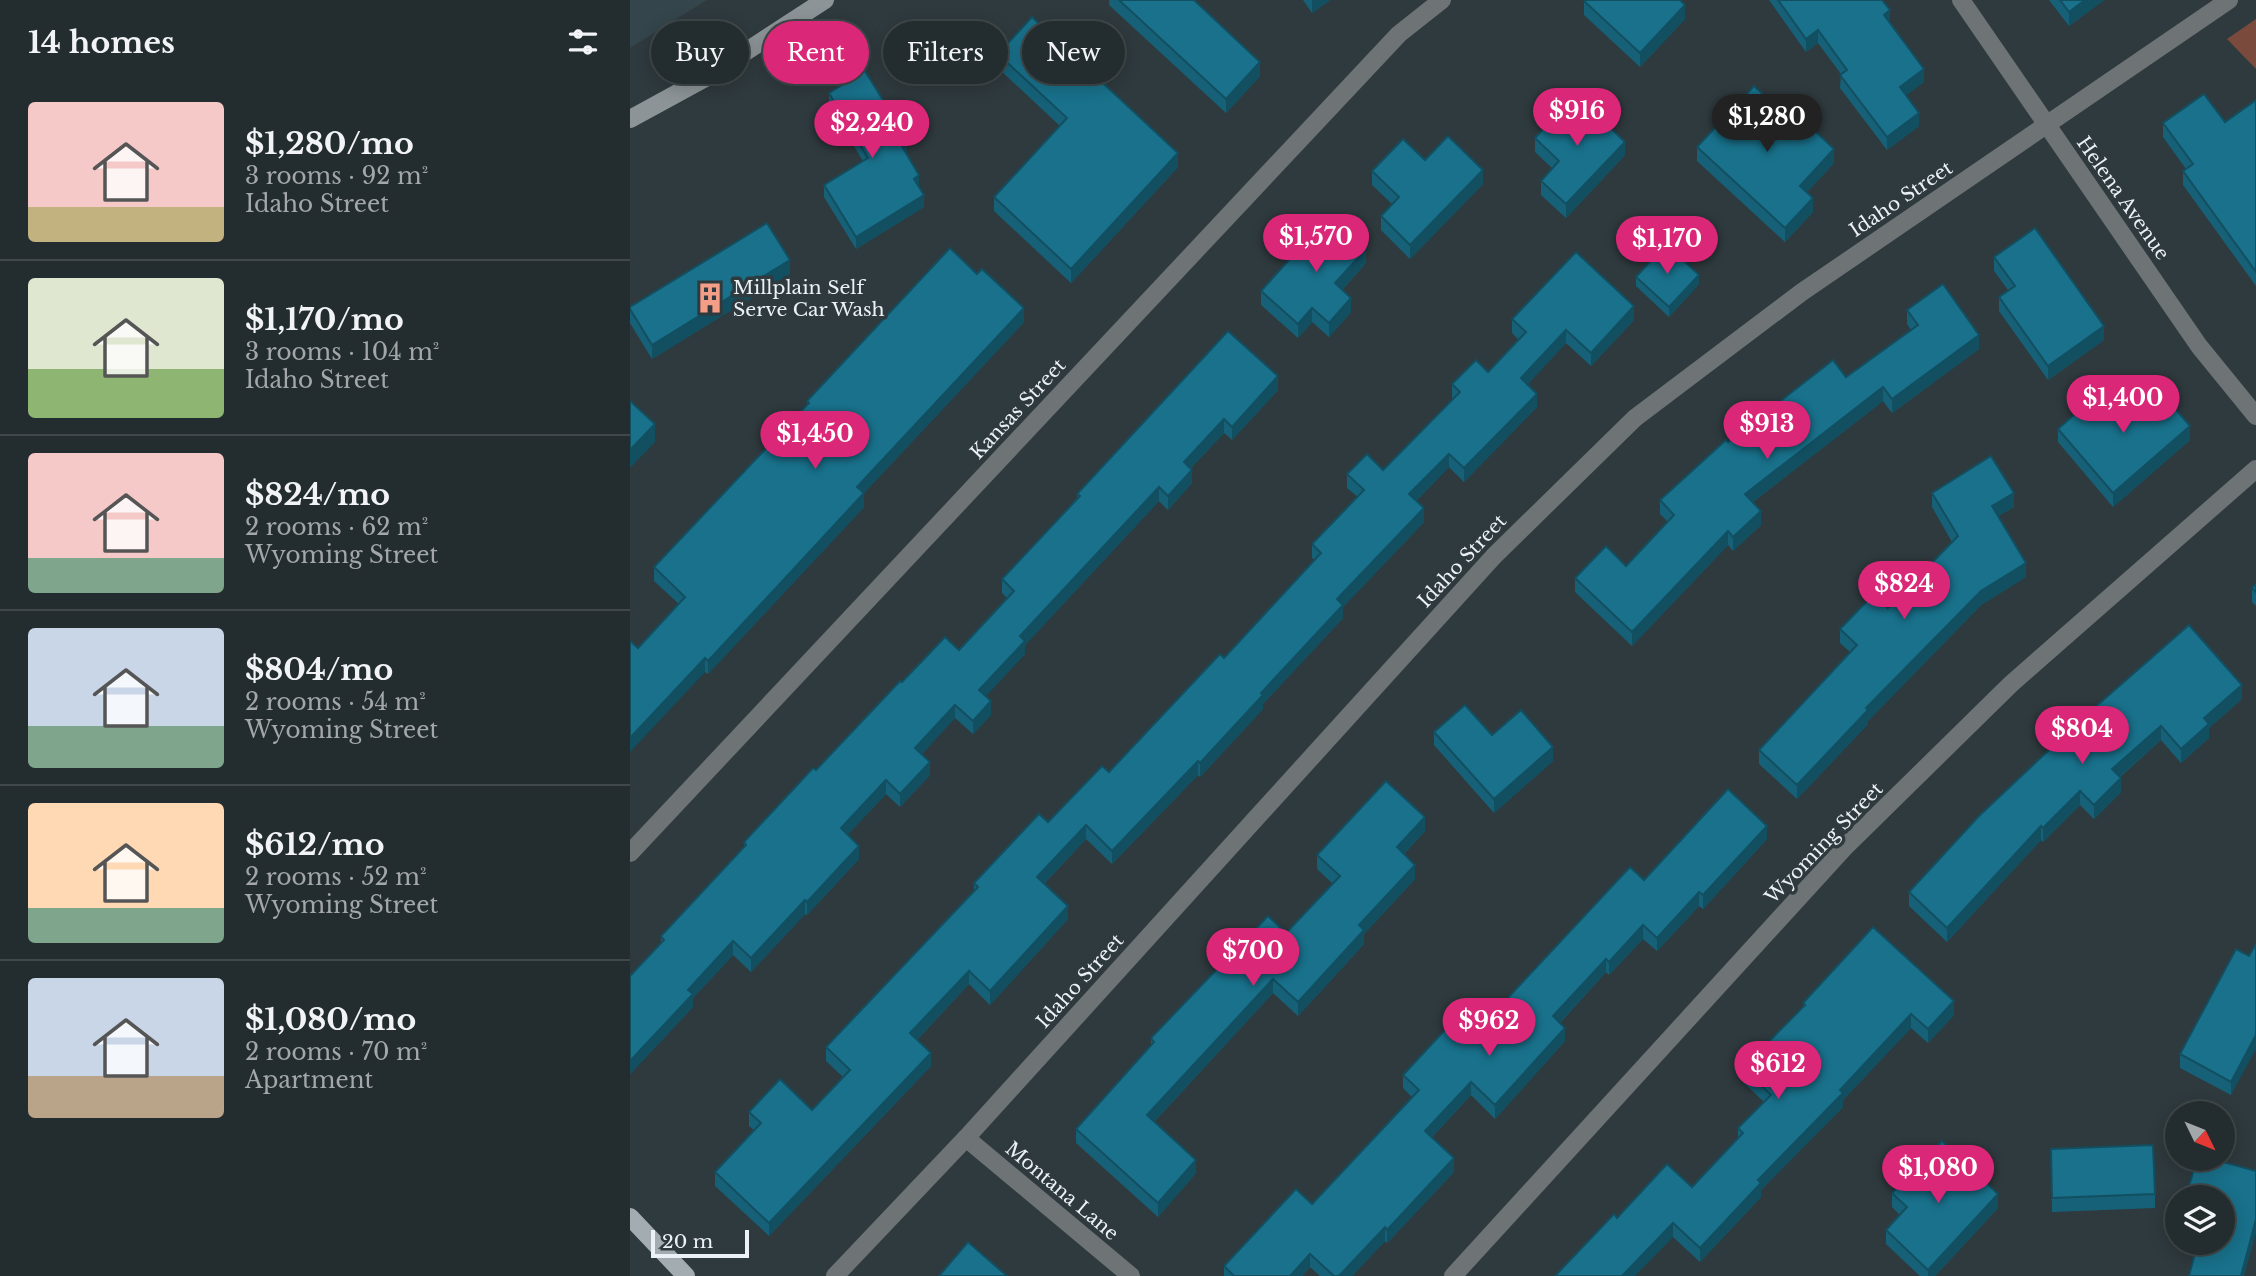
<!DOCTYPE html>
<meta charset="utf-8">
<style>
:root{--surface:#232c2e;--page:#2b3436;--text:#f1f3f6;--muted:#a3a7aa;--line:#40484a;--accent:#db2777}
body{margin:0;font-family:"Libre Baskerville",serif;background:var(--page);color:var(--text);height:100vh;display:flex;flex-direction:column;font-size:26px;white-space:nowrap}
*{box-sizing:border-box;margin:0}
p{font-size:23px;color:var(--muted)}
.icon{flex:none;width:38px;height:38px;fill:none;stroke:currentColor;stroke-width:2;stroke-linecap:round;stroke-linejoin:round}
.map{position:relative;flex:1;overflow:hidden}
.details{display:flex;flex-direction:column;background:var(--surface);width:630px}
.details>*{flex:none}
.banner{position:absolute;left:21px;top:21px;width:665px;height:63px;display:flex;gap:14px}
.needle{width:46px;rotate:133deg}
.buttons{position:absolute;left:1535px;top:1101px;display:grid;gap:14px}
.buttons a{display:grid;place-items:center;width:70px;height:70px;border-radius:50%;background:var(--surface);box-shadow:0 4px 18px #0003,0 0 0 2px var(--line);font-size:35px}
.scale{position:absolute;left:21px;bottom:18px;width:98px;box-sizing:border-box;padding-left:7px;border:4px solid #ebf1f4;border-top:0;font-size:19px;line-height:24px;white-space:nowrap;color:#ebf1f4;-webkit-text-stroke:5px #2f3a3e;paint-order:stroke}
.price{position:absolute;translate:-50% -60px;padding:0 16px;border-radius:24px;background:var(--accent);color:#fff;font-size:23px;line-height:46px;filter:drop-shadow(0 2px 4px #0008)}
.price::after{content:'';position:absolute;left:50%;top:42px;width:21px;height:16px;margin-left:-10px;background:inherit;clip-path:polygon(0 0,100% 0,50% 100%)}
.price.active{background:#222;color:#fff}
ul{padding:0;list-style:none}
li{display:flex;align-items:center;gap:21px;height:175px;padding:0 28px}
li+li{border-top:2px solid var(--line)}
li span{display:grid;place-items:center;flex:none;width:196px;height:140px;border-radius:7px;color:#555}
li>.icon{margin-inline-start:auto}
span .icon{width:84px;height:84px;fill:#fffc;stroke-width:1}
li b{font-size:30px}
h2{display:flex;justify-content:space-between;align-items:center;height:84px;padding:0 28px;font-size:30px}
.pill{padding:0 24px;border-radius:32px;background:var(--surface);box-shadow:0 4px 18px #0003,0 0 0 2px var(--line);font-size:24px;line-height:63px}
.pill.active{background:var(--accent);color:#fff}
main{display:flex;flex:1;min-height:0}
.map>svg:first-child{display:block}
</style>
<main>
<section class="details">
<h2>14 homes<svg class="icon" aria-label="filters" viewBox="0 0 24 24"><path d="M4 7h16M4 17h16"/><circle cx="9" cy="7" r="2"/><circle cx="15" cy="17" r="2"/></svg></h2>
<ul>
<li><span style="background:linear-gradient(#f6c9c9 75%,#c2b280 0)"><svg class="icon" aria-label="home" viewBox="0 0 24 24"><path d="M3 11l9-7 9 7M6 9v11h12V9"/></svg></span><div><b>$1,280/mo</b><p>3 rooms · 92 m²</p><p>Idaho Street</p></div></li>
<li><span style="background:linear-gradient(#dfe7d0 65%,#8fb573 0)"><svg class="icon" aria-label="home" viewBox="0 0 24 24"><path d="M3 11l9-7 9 7M6 9v11h12V9"/></svg></span><div><b>$1,170/mo</b><p>3 rooms · 104 m²</p><p>Idaho Street</p></div></li>
<li><span style="background:linear-gradient(#f6c9c9 75%,#7fa58c 0)"><svg class="icon" aria-label="home" viewBox="0 0 24 24"><path d="M3 11l9-7 9 7M6 9v11h12V9"/></svg></span><div><b>$824/mo</b><p>2 rooms · 62 m²</p><p>Wyoming Street</p></div></li>
<li><span style="background:linear-gradient(#c9d6e8 70%,#7fa58c 0)"><svg class="icon" aria-label="home" viewBox="0 0 24 24"><path d="M3 11l9-7 9 7M6 9v11h12V9"/></svg></span><div><b>$804/mo</b><p>2 rooms · 54 m²</p><p>Wyoming Street</p></div></li>
<li><span style="background:linear-gradient(#ffd9b3 75%,#7fa58c 0)"><svg class="icon" aria-label="home" viewBox="0 0 24 24"><path d="M3 11l9-7 9 7M6 9v11h12V9"/></svg></span><div><b>$612/mo</b><p>2 rooms · 52 m²</p><p>Wyoming Street</p></div></li>
<li><span style="background:linear-gradient(#c9d6e8 70%,#b9a48a 0)"><svg class="icon" aria-label="home" viewBox="0 0 24 24"><path d="M3 11l9-7 9 7M6 9v11h12V9"/></svg></span><div><b>$1,080/mo</b><p>2 rooms · 70 m²</p><p>Apartment</p></div></li>
</ul>
</section>
<div class="map">
<svg width="1626" height="1276" viewBox="0 0 1626 1276">
<rect width="100%" height="100%" fill="#2f3a3e"/>
<polygon fill="#34454b" points="0,0 77,0 0,48"/>
<polygon fill="#7a4a3c" points="1626,19 1626,69 1597,39"/>
<g fill="none" stroke-linecap="round" stroke-linejoin="round">
<g stroke="#6e7375" stroke-width="18">
<polyline points="1331,0 1569,346 1626,416"/>
<polyline points="0,853 769,34 812,0"/>
<polyline points="336,1138 501,1276"/>
<polyline points="205,1276 336,1138 864,556 1005,418 1172,292 1599,0"/>
<polyline points="823,1276 1216,846 1381,684 1626,469"/>
</g>
<polyline stroke="#8c9497" stroke-width="18" points="0,119 77,77 195,0"/>
<polyline stroke="#a3adb1" stroke-width="18" points="0,1217 56,1276"/>
</g>
<g fill="#166178">
<polygon points="479,0 563,0 630,76 596,113 479,5"/>
<polygon points="673,0 700,0 682,13"/>
<polygon points="1139,0 1252,0 1260,23 1294,82 1276,95 1289,126 1257,150 1210,88 1211,74 1188,43 1176,52"/>
<polygon points="1419,0 1474,0 1439,26"/>
<polygon points="954,1 1055,19 1010,67 954,15"/>
<polygon points="368,54 548,167 441,283 364,211 364,197 430,126 368,68"/>
<polygon points="199,93 277,151 275,152 289,188 294,207 226,249 194,197 194,185 233,161 199,105"/>
<polygon points="1626,100 1626,286 1553,185 1553,171 1556,169 1533,137 1533,123 1595,122"/>
<polygon points="905,138 995,155 936,218 911,195 911,181 922,168 905,152"/>
<polygon points="1067,147 1204,163 1177,192 1183,212 1155,242 1067,161"/>
<polygon points="795,160 853,184 780,259 751,230 751,216 762,204 742,185 742,171"/>
<polygon points="1364,257 1474,340 1418,380 1369,311 1369,297 1378,290 1364,271"/>
<polygon points="736,263 712,290 721,312 699,337 682,322 668,338 631,305 631,291"/>
<polygon points="160,274 22,359 0,323 0,307"/>
<polygon points="1006,277 1069,284 1039,317 1006,286"/>
<polygon points="1277,310 1349,349 1262,413 1253,401 1123,502 1131,525 1103,551 1098,545 1002,646 945,592 945,578 996,566 1038,522 1030,514 1030,500 1098,442 1216,377 1281,330 1277,324"/>
<polygon points="882,319 1004,320 961,366 936,343 897,384 907,407 834,482 819,467 786,501 794,522 713,607 713,618 633,704 633,709 570,777 568,775 482,864 456,839 414,884 438,919 360,1005 339,984 287,1040 301,1066 139,1236 85,1186 85,1172 124,1130 119,1126 119,1112 182,1110 213,1077 196,1061 196,1047 344,891 344,883 479,772 594,658 685,560 682,558 682,544 728,497 717,488 717,474 753,470 823,399 822,397 822,384 858,372 889,340 882,333"/>
<polygon points="394,322 234,493 234,507 78,674 75,672 49,604 24,581 24,567 177,406 177,401"/>
<polygon points="648,390 602,440 594,433 561,468 562,483 538,510 529,501 395,645 395,654 355,696 361,715 343,734 325,718 291,754 300,775 270,807 256,794 217,835 229,859 177,915 175,914 121,972 103,955 63,998 63,1007 0,1074 0,976 31,943 31,936 114,847 114,842 272,682 329,650 377,598 372,593 372,579 447,498 447,494"/>
<polygon points="1490,416 1560,440 1483,507 1428,442 1428,429"/>
<polygon points="1302,493 1384,507 1368,516 1396,577 1351,605 1238,721 1238,724 1167,799 1129,764 1129,750 1220,652 1210,643 1210,629 1258,608 1322,542 1302,507"/>
<polygon points="1626,584 1626,606 1622,602 1622,588"/>
<polygon points="1612,699 1579,728 1579,738 1551,763 1531,740 1490,777 1491,792 1464,819 1450,805 1413,842 1411,840 1317,942 1279,906 1279,892 1455,716"/>
<polygon points="804,732 862,735 923,761 864,813 804,745"/>
<polygon points="795,831 774,854 785,879 734,934 734,944 668,1016 643,993 524,1122 566,1173 528,1217 446,1143 446,1129 521,1046 521,1038 656,933 703,884 687,869 687,855"/>
<polygon points="1137,839 1073,909 1069,906 1027,951 1013,939 979,975 976,972 930,1023 935,1041 865,1119 841,1095 802,1137 824,1172 757,1243 755,1241 722,1276 690,1276 680,1267 672,1276 594,1276 594,1266 682,1204 782,1097 773,1088 773,1075 847,1031 1014,880"/>
<polygon points="1619,956 1601,1095 1550,1068 1550,1054"/>
<polygon points="1173,1003 1324,1015 1298,1043 1281,1028 1213,1100 1213,1107 1131,1190 1131,1197 1070,1262 1043,1237 987,1218 1062,1187 1108,1138 1108,1128 1134,1102 1113,1082 1113,1068 1173,1007"/>
<polygon points="1421,1163 1525,1194 1525,1208 1422,1212"/>
<polygon points="1262,1193 1368,1208 1305,1276 1290,1276 1256,1244 1256,1230 1270,1215 1262,1207"/>
</g>
<g fill="#124f61">
<polygon points="682,0 700,0 682,13"/>
<polygon points="1455,0 1474,0 1439,26 1439,12"/>
<polygon points="1055,5 1055,19 1010,67 1010,53"/>
<polygon points="1260,10 1260,23 1254,15"/>
<polygon points="1188,30 1188,43 1176,52 1176,39"/>
<polygon points="630,62 630,76 596,113 596,99"/>
<polygon points="1294,69 1294,82 1270,100 1270,87"/>
<polygon points="1289,113 1289,126 1257,150 1257,137"/>
<polygon points="277,139 277,151 270,156 270,143"/>
<polygon points="995,142 995,155 936,218 936,204"/>
<polygon points="1204,149 1204,163 1170,200 1170,186"/>
<polygon points="548,153 548,167 441,283 441,269"/>
<polygon points="853,170 853,184 780,259 780,245"/>
<polygon points="289,175 289,188 284,179"/>
<polygon points="294,195 294,207 226,249 226,237"/>
<polygon points="1183,198 1183,212 1155,242 1155,228"/>
<polygon points="736,249 736,263 705,297 705,283"/>
<polygon points="160,260 160,274 22,359 22,345"/>
<polygon points="1069,275 1069,284 1039,317 1039,307"/>
<polygon points="721,298 721,312 699,337 699,323"/>
<polygon points="1004,306 1004,320 961,366 961,353"/>
<polygon points="394,308 394,322 234,493 234,507 78,674 78,661 227,487"/>
<polygon points="682,308 682,322 668,338 668,324"/>
<polygon points="1474,326 1474,340 1418,380 1418,366"/>
<polygon points="936,330 936,343 891,392 891,378"/>
<polygon points="1349,335 1349,349 1262,413 1262,399"/>
<polygon points="648,376 648,390 602,440 602,427"/>
<polygon points="1253,387 1253,401 1115,508 1115,494"/>
<polygon points="907,394 907,407 834,482 834,468"/>
<polygon points="594,419 594,433 554,475 554,462"/>
<polygon points="25,424 25,442 0,468 0,450"/>
<polygon points="1560,426 1560,440 1483,507 1483,493"/>
<polygon points="819,454 819,467 779,508 779,494"/>
<polygon points="562,470 562,483 538,510 538,496"/>
<polygon points="529,487 529,501 395,645 395,654 349,704 349,690 390,636"/>
<polygon points="1384,493 1384,507 1362,520 1362,506"/>
<polygon points="794,508 794,522 713,607 713,618 633,704 633,709 570,777 570,763 631,693 707,599"/>
<polygon points="1131,511 1131,525 1103,551 1103,537"/>
<polygon points="1098,531 1098,545 1002,646 1002,632"/>
<polygon points="1396,563 1396,577 1351,605 1238,721 1238,724 1167,799 1167,785 1236,708 1351,591"/>
<polygon points="75,658 75,672 0,752 0,738"/>
<polygon points="1612,685 1612,699 1579,728 1579,738 1551,763 1551,749 1574,718"/>
<polygon points="361,701 361,715 343,734 343,721"/>
<polygon points="325,705 325,718 285,762 285,748"/>
<polygon points="1531,726 1531,740 1482,783 1482,769"/>
<polygon points="923,747 923,761 864,813 864,799"/>
<polygon points="568,761 568,775 482,864 482,851"/>
<polygon points="300,762 300,775 270,807 270,794"/>
<polygon points="1491,778 1491,792 1464,819 1464,805"/>
<polygon points="256,780 256,794 211,842 211,828"/>
<polygon points="1450,791 1450,805 1413,842 1413,828"/>
<polygon points="795,817 795,831 767,861 767,847"/>
<polygon points="456,825 456,839 407,891 407,877"/>
<polygon points="1137,826 1137,839 1073,909 1073,895"/>
<polygon points="1411,826 1411,840 1317,942 1317,928"/>
<polygon points="229,846 229,859 177,915 177,902"/>
<polygon points="785,865 785,879 734,934 734,944 668,1016 668,1002 729,925"/>
<polygon points="1069,892 1069,906 1027,951 1027,938"/>
<polygon points="175,900 175,914 121,972 121,958"/>
<polygon points="438,906 438,919 360,1005 360,991"/>
<polygon points="1013,925 1013,939 979,975 979,962"/>
<polygon points="103,941 103,955 63,998 63,1007 0,1074 0,1061 58,990"/>
<polygon points="976,959 976,972 923,1030 923,1016"/>
<polygon points="339,971 339,984 280,1047 280,1033"/>
<polygon points="643,979 643,993 517,1129 517,1115"/>
<polygon points="1324,1001 1324,1015 1298,1043 1298,1029"/>
<polygon points="1281,1014 1281,1028 1213,1100 1213,1107 1131,1190 1131,1197 1070,1262 1070,1248 1128,1180"/>
<polygon points="935,1028 935,1041 865,1119 865,1105"/>
<polygon points="1626,1035 1626,1049 1601,1095 1601,1082"/>
<polygon points="301,1053 301,1066 139,1236 139,1223"/>
<polygon points="841,1082 841,1095 795,1144 795,1131"/>
<polygon points="824,1158 824,1172 757,1243 757,1230"/>
<polygon points="566,1160 566,1173 528,1217 528,1203"/>
<polygon points="1368,1194 1368,1208 1305,1276 1298,1276 1298,1270"/>
<polygon points="1626,1219 1626,1233 1614,1276 1611,1276"/>
<polygon points="1043,1223 1043,1237 1005,1276 992,1276"/>
<polygon points="755,1227 755,1241 722,1276 709,1276"/>
<polygon points="680,1254 680,1267 672,1276 660,1276"/>
</g>
<g fill="#19718b" stroke="#124f61" stroke-width="2">
<polygon points="489,0 564,0 630,62 596,99"/>
<polygon points="955,0 1050,0 1055,5 1010,53 954,1"/>
<polygon points="1148,0 1252,0 1260,10 1254,15 1294,69 1270,87 1289,113 1257,137 1210,75 1217,70 1188,30 1176,39"/>
<polygon points="1430,0 1455,0 1439,12"/>
<polygon points="402,17 548,153 441,269 364,197 437,118 368,54"/>
<polygon points="235,71 277,139 270,143 289,175 284,179 294,195 226,237 194,185 238,158 199,93"/>
<polygon points="1124,86 1161,120 1167,114 1204,149 1170,186 1183,198 1155,228 1067,147"/>
<polygon points="945,94 995,142 936,204 911,181 929,161 905,138"/>
<polygon points="1574,94 1595,122 1626,100 1626,272 1553,171 1563,164 1533,123"/>
<polygon points="818,136 853,170 780,245 751,216 769,197 742,171 773,139 795,160"/>
<polygon points="699,215 736,249 705,283 721,298 699,323 682,308 668,324 631,291"/>
<polygon points="137,223 160,260 22,345 0,309 0,307"/>
<polygon points="1405,228 1474,326 1418,366 1369,297 1385,286 1364,257"/>
<polygon points="1036,244 1069,275 1039,307 1006,277"/>
<polygon points="320,248 347,274 352,269 394,308 227,487 234,493 78,661 75,658 0,738 0,641 8,648 55,597 24,567 179,403 177,401"/>
<polygon points="946,252 1004,306 961,353 936,330 891,378 907,394 834,468 819,454 779,494 794,508 707,599 713,605 631,693 633,695 570,763 568,761 482,851 456,825 407,877 438,906 360,991 339,971 280,1033 301,1053 139,1223 85,1172 131,1123 119,1112 150,1079 182,1110 220,1070 196,1047 348,887 344,883 409,814 418,822 472,766 479,772 590,654 594,658 691,553 682,544 734,490 717,474 737,454 753,470 830,392 822,384 846,360 858,372 896,332 882,319"/>
<polygon points="1313,284 1349,335 1262,399 1253,387 1115,494 1131,511 1103,537 1098,531 1002,632 945,578 976,546 996,566 1044,515 1030,500 1096,440 1098,442 1203,360 1216,377 1288,325 1277,310"/>
<polygon points="598,331 648,376 602,427 594,419 554,462 562,470 538,496 529,487 390,636 395,641 349,690 361,701 343,721 325,705 285,748 300,762 270,794 256,780 211,828 229,846 177,902 175,900 121,958 103,941 58,990 63,994 0,1061 0,976 34,940 31,936 116,845 114,842 183,768 186,770 270,681 272,682 315,637 329,650 384,591 372,579 450,496 447,494"/>
<polygon points="1525,385 1560,426 1483,493 1428,429 1470,392 1490,416"/>
<polygon points="0,401 25,424 0,450"/>
<polygon points="1361,456 1384,493 1362,506 1396,563 1351,591 1236,708 1238,710 1167,785 1129,750 1227,645 1210,629 1244,594 1258,608 1328,536 1302,493"/>
<polygon points="1626,584 1626,592 1622,588"/>
<polygon points="1559,625 1612,685 1574,718 1579,724 1551,749 1531,726 1482,769 1491,778 1464,805 1450,791 1413,828 1411,826 1317,928 1279,892 1349,816 1455,716"/>
<polygon points="835,705 862,735 891,710 923,747 864,799 804,732"/>
<polygon points="756,781 795,817 767,847 785,865 729,925 734,930 668,1002 643,979 517,1115 566,1160 528,1203 446,1129 524,1042 521,1038 638,916 656,933 710,876 687,855"/>
<polygon points="1098,789 1137,826 1073,895 1069,892 1027,938 1013,925 979,962 976,959 923,1016 935,1028 865,1105 841,1082 795,1131 824,1158 757,1230 755,1227 709,1276 704,1276 680,1254 660,1276 604,1276 594,1266 666,1189 682,1204 789,1090 773,1075 829,1015 847,1031 1000,867 1014,880"/>
<polygon points="1243,927 1324,1001 1298,1029 1281,1014 1210,1090 1213,1093 1128,1180 1131,1183 1070,1248 1043,1223 992,1276 925,1276 984,1214 987,1218 1037,1164 1062,1187 1113,1133 1108,1128 1141,1095 1113,1068 1175,1005 1173,1003"/>
<polygon points="1626,944 1626,1035 1601,1082 1550,1054 1606,949 1619,956"/>
<polygon points="1312,1141 1368,1194 1298,1270 1256,1230 1277,1207 1262,1193"/>
<polygon points="1523,1145 1525,1194 1422,1198 1421,1149"/>
<polygon points="1567,1158 1578,1158 1626,1171 1626,1219 1611,1276 1559,1276 1568,1242 1592,1242 1592,1197 1556,1197"/>
<polygon points="338,1242 377,1276 309,1276"/>
</g>
<defs>
<g id="building-bare" transform="scale(2.415)"><path d="M-4-6H4V6H1V3H-1V6H-4ZM-2.5-4.3h1.7v1.8h-1.7ZM.8-4.3h1.7v1.8H.8ZM-2.5-1h1.7V.8h-1.7ZM.8-1h1.7V.8H.8Z" fill="#f49e87" stroke="#2f3a3e" stroke-width="2.5" paint-order="stroke"/></g>
</defs>
<g fill-rule="evenodd">
<use href="#building-bare" x="80" y="298"/>
</g>
<g text-anchor="middle" dominant-baseline="central" stroke-width="7" stroke-linejoin="round" paint-order="stroke">
<g font-size="19" fill="#ebf1f4" stroke="#2f3a3e">
<text transform="translate(1493 198) rotate(55)">Helena Avenue</text>
<text transform="translate(1271 199) rotate(-34)">Idaho Street</text>
<text transform="translate(388 409) rotate(-47)">Kansas Street</text>
<text transform="translate(832 561) rotate(-47)">Idaho Street</text>
<text transform="translate(1194 843) rotate(-46)">Wyoming Street</text>
<text transform="translate(450 981) rotate(-48)">Idaho Street</text>
<text transform="translate(432 1191) rotate(40)">Montana Lane</text>
</g>
<g font-size="19" fill="#ebf1f4" stroke="#2f3a3e" text-anchor="start">
<text x="103" y="287">Millplain Self<tspan x="103" dy="22">Serve Car Wash</tspan></text>
</g>
</g>
</svg>
<div class="buttons">
<a><svg class="needle" viewBox="-14 -14 28 28"><path d="M0-13l5 13h-10z" fill="#e53935"/><path d="M0 13l5-13h-10z" fill="#a3a7aa"/></svg></a>
<a><svg class="icon" aria-label="layers" viewBox="0 0 24 24"><path d="M12 4l9 5-9 5-9-5zM3 14l9 5 9-5"/></svg></a>
</div>
<div class="scale">20 m</div>
<b class="price" style="left:947px;top:148px">$916</b>
<b class="price active" style="left:1137px;top:154px">$1,280</b>
<b class="price" style="left:242px;top:160px">$2,240</b>
<b class="price" style="left:686px;top:274px">$1,570</b>
<b class="price" style="left:1037px;top:276px">$1,170</b>
<b class="price" style="left:1493px;top:435px">$1,400</b>
<b class="price" style="left:1137px;top:461px">$913</b>
<b class="price" style="left:185px;top:471px">$1,450</b>
<b class="price" style="left:1274px;top:621px">$824</b>
<b class="price" style="left:1452px;top:766px">$804</b>
<b class="price" style="left:623px;top:988px">$700</b>
<b class="price" style="left:859px;top:1058px">$962</b>
<b class="price" style="left:1148px;top:1101px">$612</b>
<b class="price" style="left:1308px;top:1205px">$1,080</b>
<div class="banner">
<a class="pill">Buy</a>
<a class="pill active">Rent</a>
<a class="pill">Filters</a>
<a class="pill">New</a>
</div>
</div>
</main>
